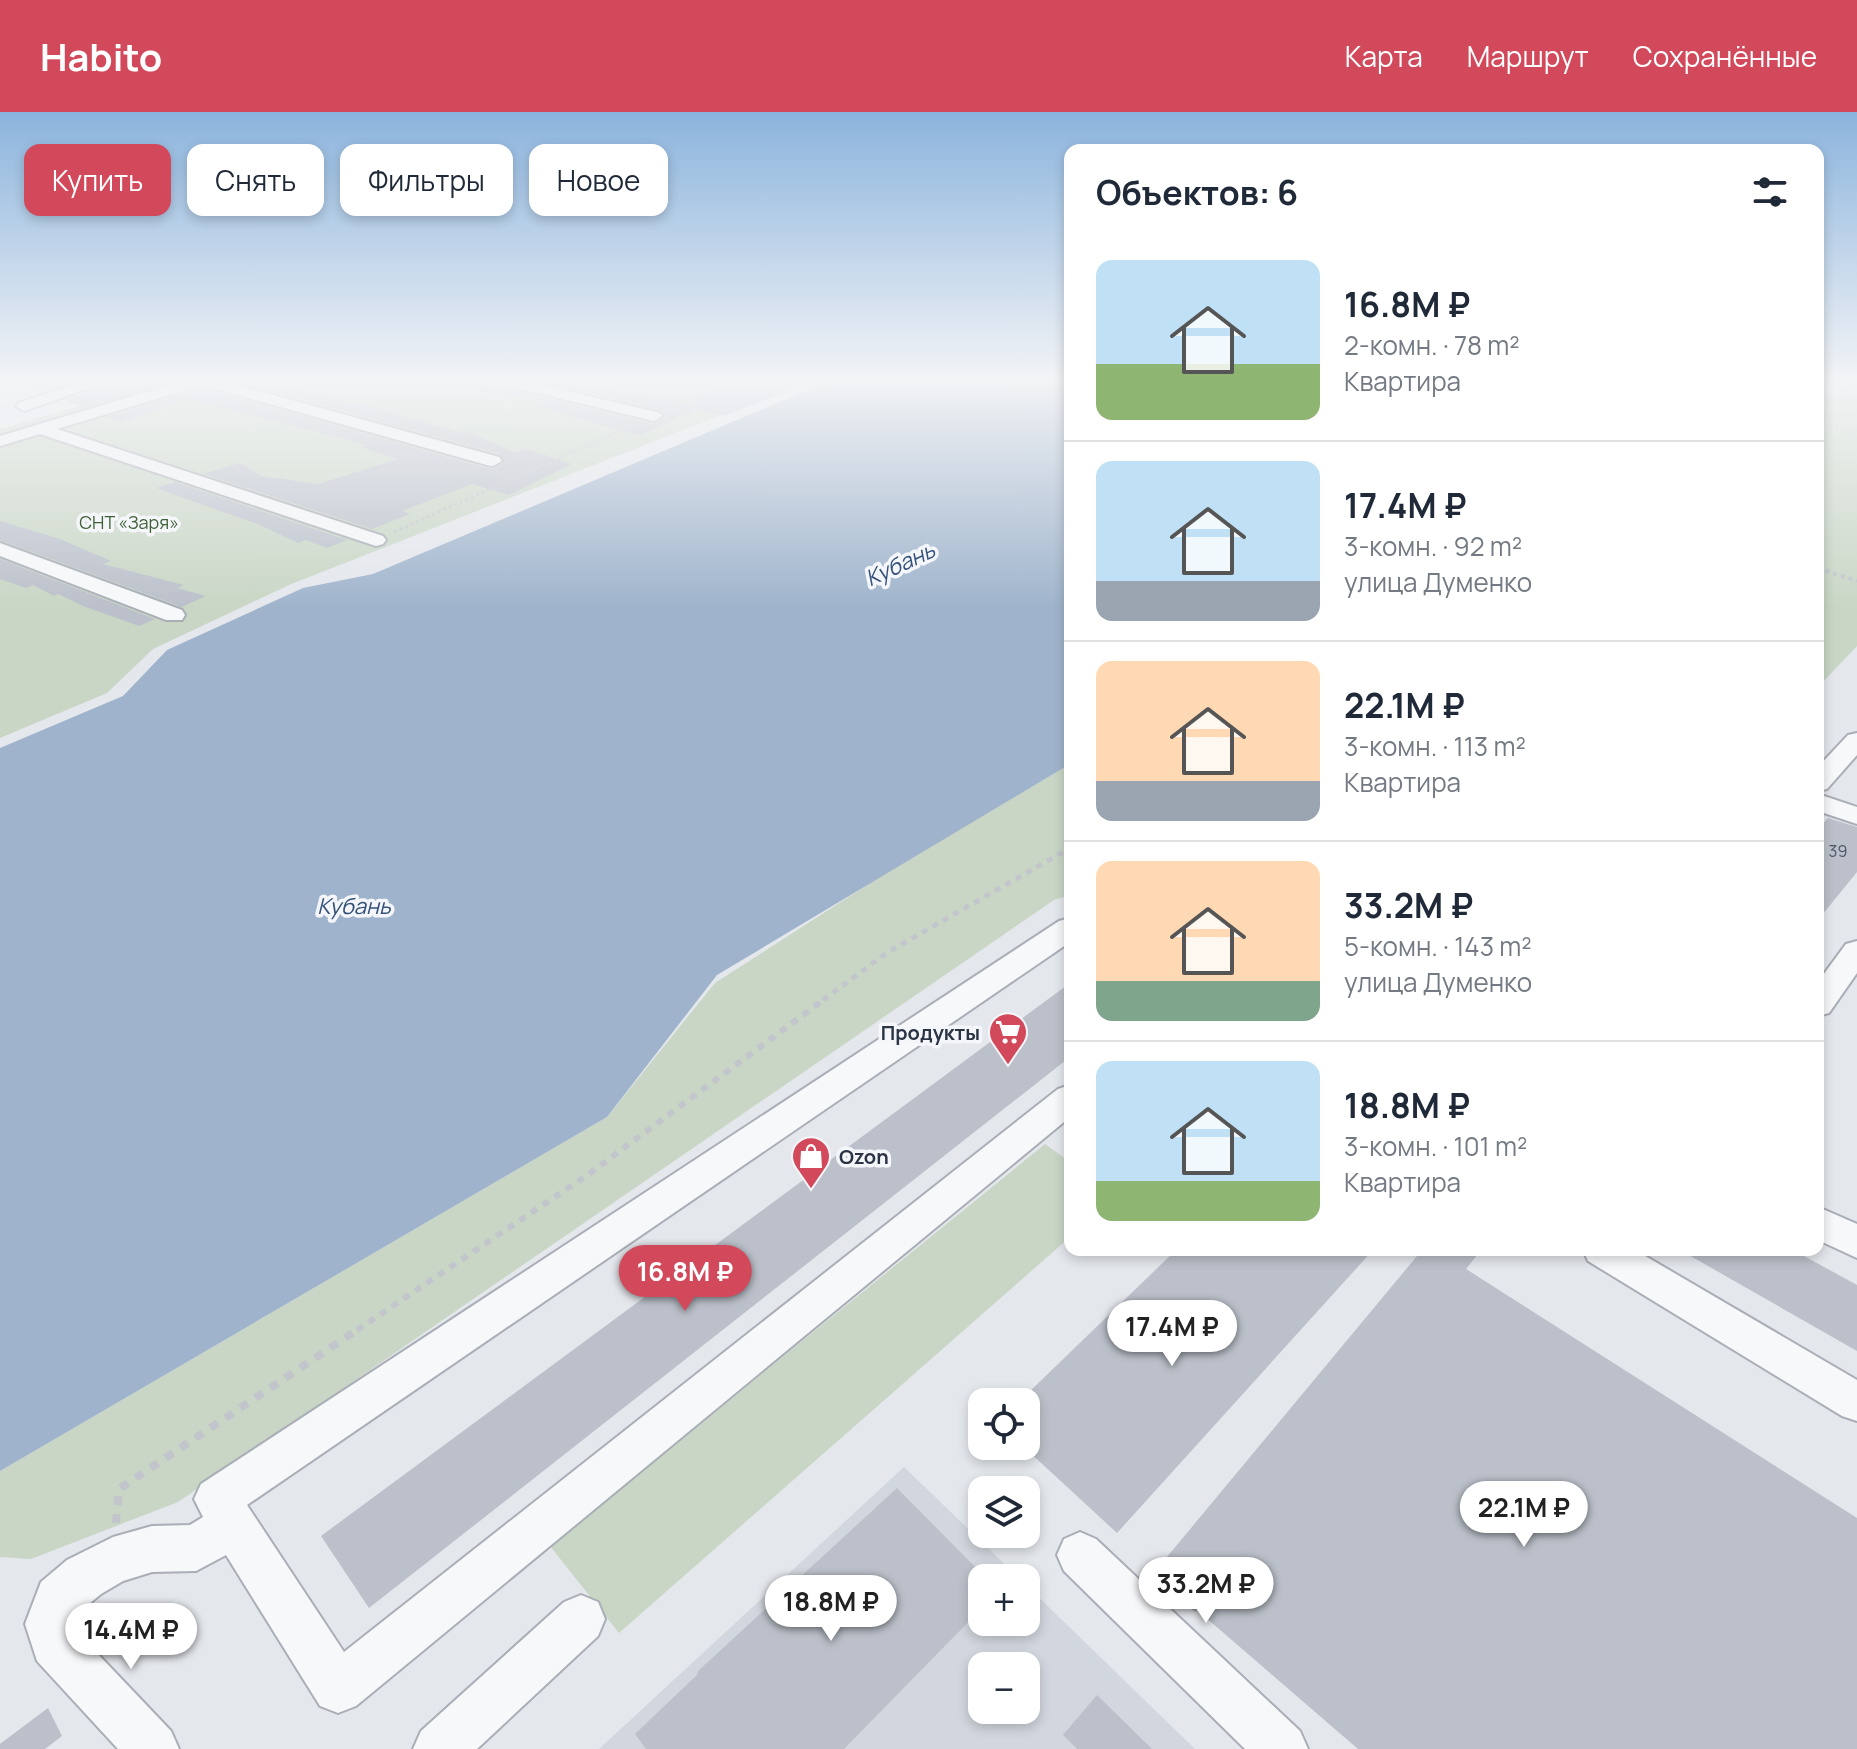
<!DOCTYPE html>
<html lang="ru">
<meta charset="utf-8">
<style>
:root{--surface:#fff;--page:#f2f2f3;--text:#1f2937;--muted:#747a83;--line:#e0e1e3;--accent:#d1495b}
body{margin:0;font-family:Manrope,sans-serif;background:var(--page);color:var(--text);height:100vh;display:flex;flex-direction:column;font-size:30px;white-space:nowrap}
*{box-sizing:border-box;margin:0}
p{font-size:26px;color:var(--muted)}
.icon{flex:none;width:44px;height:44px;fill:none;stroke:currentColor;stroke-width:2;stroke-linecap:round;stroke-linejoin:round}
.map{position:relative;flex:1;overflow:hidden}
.panel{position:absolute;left:1064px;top:32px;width:760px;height:1112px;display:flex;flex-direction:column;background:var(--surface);border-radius:16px;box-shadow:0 4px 12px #0003}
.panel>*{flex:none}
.hud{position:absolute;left:24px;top:32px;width:760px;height:72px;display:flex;gap:16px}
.tools{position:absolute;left:968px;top:1276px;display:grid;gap:16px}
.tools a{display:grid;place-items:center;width:72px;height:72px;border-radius:16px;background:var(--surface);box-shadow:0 4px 12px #0003;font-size:40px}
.price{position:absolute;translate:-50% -68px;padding:0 18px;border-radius:28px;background:#fff;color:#222;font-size:26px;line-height:52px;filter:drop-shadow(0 2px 4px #0008)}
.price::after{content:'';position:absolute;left:50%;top:48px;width:24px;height:18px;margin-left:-12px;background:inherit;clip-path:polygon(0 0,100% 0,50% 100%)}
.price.selected{background:var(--accent);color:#fff}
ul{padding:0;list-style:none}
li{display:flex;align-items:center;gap:24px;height:200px;padding:0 32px}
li+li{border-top:2px solid var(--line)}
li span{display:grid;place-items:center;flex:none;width:224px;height:160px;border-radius:16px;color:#555}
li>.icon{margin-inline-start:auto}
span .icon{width:96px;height:96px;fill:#fffc;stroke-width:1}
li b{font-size:34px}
h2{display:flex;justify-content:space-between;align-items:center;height:96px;padding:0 32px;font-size:34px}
.pill{padding:0 28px;border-radius:16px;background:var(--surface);box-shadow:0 4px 12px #0003;font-size:28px;line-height:72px}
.pill.selected{background:var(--accent);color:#fff}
header{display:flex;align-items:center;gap:48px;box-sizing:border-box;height:112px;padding:0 40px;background:var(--accent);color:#fff}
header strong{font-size:38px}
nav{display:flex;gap:44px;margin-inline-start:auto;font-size:28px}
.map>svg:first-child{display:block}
</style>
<header>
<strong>Habito</strong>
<nav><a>Карта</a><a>Маршрут</a><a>Сохранённые</a></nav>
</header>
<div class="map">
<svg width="1857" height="1637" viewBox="0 0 1857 1637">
<rect width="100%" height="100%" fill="#e4e7ec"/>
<path fill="#d2d6de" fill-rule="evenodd" d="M 904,1355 L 1019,1466 L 982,1466 L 982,1510 L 1026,1510 L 1026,1473 L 1195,1637 L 599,1637 ZM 982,1554 L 1026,1554 L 1026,1598 L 982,1598 Z"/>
<g fill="#c9d6c5">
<polygon points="171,267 812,267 289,473 153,537 107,581 0,626 0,317"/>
<polygon points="1857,272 1857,534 1818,575 1818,287"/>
<polygon points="1070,652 1070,783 1054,788 178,1390 31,1447 0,1445 0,1359 607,1005 715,871 903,750"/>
<polygon points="1045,1032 1070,1050 1070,1125 619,1521 550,1434"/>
</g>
<polygon fill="#9fb4cc" points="834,267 1070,267 1070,652 717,863 607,1005 0,1359 0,636 123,584 167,538 303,476 373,462"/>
<g fill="#bbc0ca">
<polygon points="16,267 83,267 45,279"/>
<polygon points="131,267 179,267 84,296 65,288"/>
<polygon points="483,267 491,273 653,312 665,305 661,298 528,267 622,267 600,277 687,291 734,267 754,267 793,277 724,304 696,297 639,324 534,293 544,290 481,279"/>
<polygon points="271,271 362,294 366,293 457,320 464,318 515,341 526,337 572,352 509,383 472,372 402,399 410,402 372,417 203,362 240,351 261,364 318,372 398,347 361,335 368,333 188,287 120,311 106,305 202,276 486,356 494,357 505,350 500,342 257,275"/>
<polygon points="175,370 347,428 327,436 306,428 298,431 260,413 156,376"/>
<polygon points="0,409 60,427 111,449 103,452 184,473 177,476 206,484 182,495 0,428"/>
<polygon points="0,447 155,507 139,514 83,494 58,482 54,484 33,473 26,476 0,467"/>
<polygon points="1828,706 1857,715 1857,760 1818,808 1818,717"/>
<polygon points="1070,871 1070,945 369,1496 321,1424"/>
<polygon points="1176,1138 1373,1138 1117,1421 1026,1337 1026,1283"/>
<polygon points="1422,1138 1481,1138 1466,1157 1857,1406 1857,1637 1358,1637 1197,1498 1195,1500 1152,1463"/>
<polygon points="1680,1138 1793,1138 1857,1173 1857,1239"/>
<polygon points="897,1376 982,1462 982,1496 844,1637 646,1637 635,1622 698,1562 697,1560"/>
<polygon points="1097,1583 1152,1637 1077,1637 1063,1623"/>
<polygon points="48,1596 62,1624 45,1637 0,1637 0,1632"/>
</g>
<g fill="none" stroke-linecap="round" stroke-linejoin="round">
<g stroke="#a9aeb7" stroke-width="4">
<g id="minor">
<polygon points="92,267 115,267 30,297 24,299 16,294 18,291"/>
<polygon points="189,267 215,267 499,345 502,349 493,354 487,353 202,273 57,317 383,424 386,428 383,432 376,434 40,322 0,334 0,324"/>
<polygon points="489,267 516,267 660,301 662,304 654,309 492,270"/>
<polygon points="0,431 182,498 185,503 182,508 166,508 0,444"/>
<polygon points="1857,621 1857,643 1827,677 1818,679 1818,655 1848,623"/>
<polygon points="1818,682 1857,695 1857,712 1818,699"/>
<polygon points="1070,806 1070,830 247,1393 344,1540 1058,977 1070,973 1070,1005 356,1594 338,1601 320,1594 226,1443 196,1459 152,1460 123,1469 101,1482 77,1502 75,1518 171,1619 179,1637 118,1637 37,1549 25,1512 41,1470 67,1448 113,1425 152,1414 190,1413 203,1405 194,1387 201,1372 1059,809"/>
<polygon points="1857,829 1857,861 1829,901 1818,904 1818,870 1846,832"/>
<polygon points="1818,1095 1857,1112 1857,1146 1818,1128"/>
<polygon points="1583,1138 1635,1138 1857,1268 1857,1309 1842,1304 1588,1149"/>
<polygon points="1080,1420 1096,1427 1300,1619 1308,1637 1245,1637 1064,1459 1057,1443 1064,1427"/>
<polygon points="581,1483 598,1490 605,1507 598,1524 477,1637 413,1637 421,1619 564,1490"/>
</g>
</g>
<g stroke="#c2c5cb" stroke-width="3" stroke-dasharray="3 3" stroke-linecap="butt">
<polyline points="671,295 727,267"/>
<polyline points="1818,306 1857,299"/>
<polyline points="1818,308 1857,321"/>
<polyline points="394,420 626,316"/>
</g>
<polyline stroke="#c2c5cb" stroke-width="4" stroke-dasharray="4 4" stroke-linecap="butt" points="1818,456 1857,469"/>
<polyline stroke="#c2c5cb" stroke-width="5" stroke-dasharray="6 6" stroke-linecap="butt" points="823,888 888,840 1070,736"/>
<polyline stroke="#c2c5cb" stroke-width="6" stroke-dasharray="7 7" stroke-linecap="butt" points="357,1218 586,1064 826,886"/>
<polyline stroke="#c2c5cb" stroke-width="8" stroke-dasharray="9 9" stroke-linecap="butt" points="116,1411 119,1377 360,1216"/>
<use href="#minor" fill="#f7f8fa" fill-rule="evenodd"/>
</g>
<linearGradient id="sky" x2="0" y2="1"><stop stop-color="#8bb4dd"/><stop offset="0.54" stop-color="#f3f4f6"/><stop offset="1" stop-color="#f3f4f6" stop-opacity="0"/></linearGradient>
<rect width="1857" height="496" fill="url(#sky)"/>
<defs>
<g id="supermarket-pin" transform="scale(2)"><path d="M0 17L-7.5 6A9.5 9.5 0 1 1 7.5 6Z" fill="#d1495b" stroke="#f4f6f9"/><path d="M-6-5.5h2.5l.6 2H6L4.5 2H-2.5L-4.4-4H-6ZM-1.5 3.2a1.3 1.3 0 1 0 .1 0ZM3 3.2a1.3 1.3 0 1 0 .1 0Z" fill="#fff"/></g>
<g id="shop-pin" transform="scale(2)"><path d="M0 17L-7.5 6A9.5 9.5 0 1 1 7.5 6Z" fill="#d1495b" stroke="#f4f6f9"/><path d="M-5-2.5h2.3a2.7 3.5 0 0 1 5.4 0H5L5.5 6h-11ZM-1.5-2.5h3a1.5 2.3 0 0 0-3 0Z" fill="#fff"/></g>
</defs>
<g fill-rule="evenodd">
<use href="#supermarket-pin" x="1008" y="920"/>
<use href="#shop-pin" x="811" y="1044"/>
</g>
<g text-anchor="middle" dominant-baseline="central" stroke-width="7" stroke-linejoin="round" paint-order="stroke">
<g font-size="16" fill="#4f5766">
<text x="1838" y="739">39</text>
</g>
<g font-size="18" fill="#3f6138" stroke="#f4f6f9">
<text x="129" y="410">СНТ «Заря»</text>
</g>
<g font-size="20" font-weight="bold" fill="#2b3445" stroke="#f4f6f9" text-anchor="end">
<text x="980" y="920">Продукты</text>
<text x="839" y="1044" text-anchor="start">Ozon</text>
</g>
<g font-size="22" font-style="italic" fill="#34527a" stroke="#f4f6f9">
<text transform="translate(900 452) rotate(-25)">Кубань</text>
<text x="354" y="794">Кубань</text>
</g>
</g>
</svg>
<div class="tools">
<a><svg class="icon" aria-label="locate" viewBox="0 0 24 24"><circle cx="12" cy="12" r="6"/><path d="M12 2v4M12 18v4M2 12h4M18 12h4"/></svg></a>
<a><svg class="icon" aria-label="layers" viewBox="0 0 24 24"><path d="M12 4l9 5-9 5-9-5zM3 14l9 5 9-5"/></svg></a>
<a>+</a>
<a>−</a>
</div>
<b class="price selected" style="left:685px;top:1201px">16.8M ₽</b>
<b class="price" style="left:1172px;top:1256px">17.4M ₽</b>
<b class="price" style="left:1524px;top:1437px">22.1M ₽</b>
<b class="price" style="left:1206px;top:1513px">33.2M ₽</b>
<b class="price" style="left:831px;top:1531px">18.8M ₽</b>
<b class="price" style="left:131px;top:1559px">14.4M ₽</b>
<div class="hud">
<a class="pill selected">Купить</a>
<a class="pill">Снять</a>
<a class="pill">Фильтры</a>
<a class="pill">Новое</a>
</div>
<section class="panel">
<h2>Объектов: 6<svg class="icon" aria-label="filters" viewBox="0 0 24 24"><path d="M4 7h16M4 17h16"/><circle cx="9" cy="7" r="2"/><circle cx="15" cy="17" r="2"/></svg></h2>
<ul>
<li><span style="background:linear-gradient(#bfe0f5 65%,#8fb573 0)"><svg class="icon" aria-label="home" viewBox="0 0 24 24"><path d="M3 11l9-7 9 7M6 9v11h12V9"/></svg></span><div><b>16.8M ₽</b><p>2-комн. · 78 m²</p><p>Квартира</p></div></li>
<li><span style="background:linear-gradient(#bfe0f5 75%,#9aa5b1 0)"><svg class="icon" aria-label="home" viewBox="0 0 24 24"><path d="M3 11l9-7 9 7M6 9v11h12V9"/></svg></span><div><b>17.4M ₽</b><p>3-комн. · 92 m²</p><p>улица Думенко</p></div></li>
<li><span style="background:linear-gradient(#ffd9b3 75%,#9aa5b1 0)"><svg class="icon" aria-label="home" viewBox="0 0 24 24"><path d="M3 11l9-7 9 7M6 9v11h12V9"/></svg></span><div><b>22.1M ₽</b><p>3-комн. · 113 m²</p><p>Квартира</p></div></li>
<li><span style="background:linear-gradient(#ffd9b3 75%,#7fa58c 0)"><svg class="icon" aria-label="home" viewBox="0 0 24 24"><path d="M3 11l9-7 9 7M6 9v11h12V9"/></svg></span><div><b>33.2M ₽</b><p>5-комн. · 143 m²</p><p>улица Думенко</p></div></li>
<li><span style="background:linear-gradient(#bfe0f5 75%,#8fb573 0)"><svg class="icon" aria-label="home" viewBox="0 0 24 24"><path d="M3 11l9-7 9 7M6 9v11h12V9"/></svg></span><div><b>18.8M ₽</b><p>3-комн. · 101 m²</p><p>Квартира</p></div></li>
</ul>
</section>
</div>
